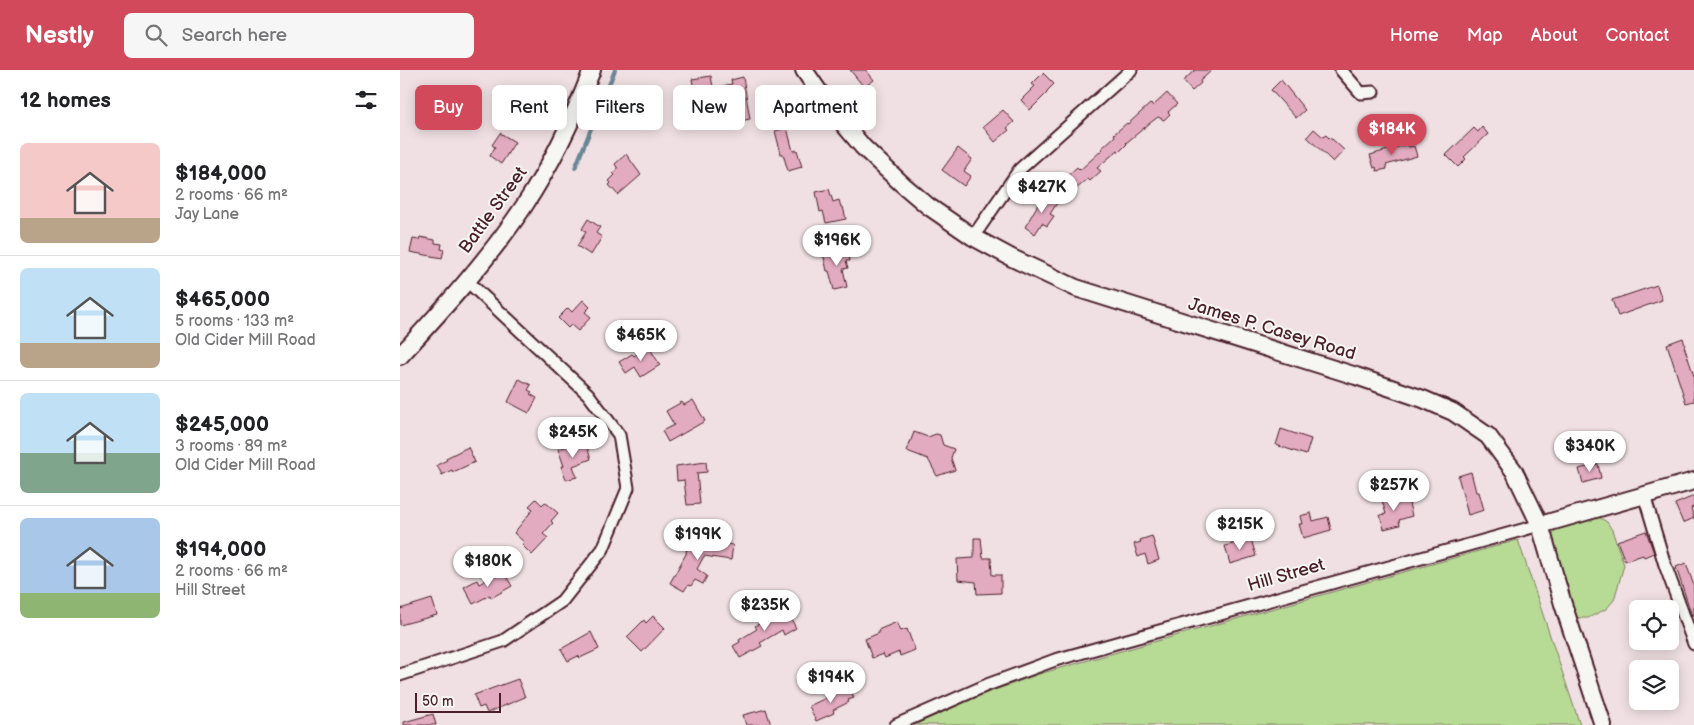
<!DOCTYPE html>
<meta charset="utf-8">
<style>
:root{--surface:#fff;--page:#f6f6f6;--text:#202124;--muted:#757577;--line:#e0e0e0;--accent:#d1495b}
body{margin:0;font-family:"Balsamiq Sans",sans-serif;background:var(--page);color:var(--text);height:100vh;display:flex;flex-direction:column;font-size:19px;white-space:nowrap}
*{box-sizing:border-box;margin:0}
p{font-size:16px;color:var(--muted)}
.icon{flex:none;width:28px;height:28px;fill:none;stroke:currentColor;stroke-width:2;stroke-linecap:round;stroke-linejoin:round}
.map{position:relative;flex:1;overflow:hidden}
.side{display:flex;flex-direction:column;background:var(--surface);width:400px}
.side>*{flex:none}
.guide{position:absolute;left:15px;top:15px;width:475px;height:45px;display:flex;gap:10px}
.tools{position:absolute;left:1229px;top:530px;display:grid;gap:10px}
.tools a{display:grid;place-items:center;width:50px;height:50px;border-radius:8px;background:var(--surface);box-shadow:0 2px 12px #0003;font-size:25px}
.scale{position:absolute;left:15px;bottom:12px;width:86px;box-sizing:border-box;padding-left:5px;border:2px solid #4a1f2b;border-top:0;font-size:14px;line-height:18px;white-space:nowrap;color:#4a1f2b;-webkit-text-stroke:4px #f6f6f2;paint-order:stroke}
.price{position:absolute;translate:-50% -42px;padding:0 11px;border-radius:18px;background:#fff;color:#222;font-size:16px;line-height:32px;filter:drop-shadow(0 1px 2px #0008)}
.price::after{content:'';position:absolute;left:50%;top:30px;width:15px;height:11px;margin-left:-8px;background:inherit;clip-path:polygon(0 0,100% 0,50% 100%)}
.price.on{background:var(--accent);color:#fff}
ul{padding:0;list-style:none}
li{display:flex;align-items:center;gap:15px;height:125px;padding:0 20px}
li+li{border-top:1px solid var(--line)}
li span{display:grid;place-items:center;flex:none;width:140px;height:100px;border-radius:8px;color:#555}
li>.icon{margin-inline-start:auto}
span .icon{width:60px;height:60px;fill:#fffc;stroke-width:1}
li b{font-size:21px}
h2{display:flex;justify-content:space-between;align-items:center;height:60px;padding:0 20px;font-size:21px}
.pill{padding:0 18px;border-radius:8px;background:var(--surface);box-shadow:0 2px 12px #0003;font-size:18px;line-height:45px}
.pill.on{background:var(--accent);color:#fff}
header{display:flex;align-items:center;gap:30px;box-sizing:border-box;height:70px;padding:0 25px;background:var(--accent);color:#fff}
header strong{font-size:24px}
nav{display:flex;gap:28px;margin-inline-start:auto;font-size:18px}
.search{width:350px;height:45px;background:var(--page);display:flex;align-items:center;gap:12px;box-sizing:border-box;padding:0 18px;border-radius:8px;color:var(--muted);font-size:19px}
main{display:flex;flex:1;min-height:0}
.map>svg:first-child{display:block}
</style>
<header>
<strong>Nestly</strong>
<div class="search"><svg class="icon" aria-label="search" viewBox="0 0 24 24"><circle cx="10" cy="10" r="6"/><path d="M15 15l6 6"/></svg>Search here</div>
<nav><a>Home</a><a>Map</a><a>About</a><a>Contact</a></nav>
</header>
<main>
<section class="side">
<h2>12 homes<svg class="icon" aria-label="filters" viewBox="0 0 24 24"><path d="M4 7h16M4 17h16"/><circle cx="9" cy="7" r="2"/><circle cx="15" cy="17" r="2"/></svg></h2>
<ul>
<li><span style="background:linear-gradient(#f6c9c9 75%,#b9a48a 0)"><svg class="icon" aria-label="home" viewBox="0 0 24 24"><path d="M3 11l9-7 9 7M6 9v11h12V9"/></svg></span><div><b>$184,000</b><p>2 rooms · 66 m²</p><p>Jay Lane</p></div></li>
<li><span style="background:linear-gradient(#bfe0f5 75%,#b9a48a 0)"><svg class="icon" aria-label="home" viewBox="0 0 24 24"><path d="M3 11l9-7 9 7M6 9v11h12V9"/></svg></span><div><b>$465,000</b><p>5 rooms · 133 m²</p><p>Old Cider Mill Road</p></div></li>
<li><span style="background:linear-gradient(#bfe0f5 60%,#7fa58c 0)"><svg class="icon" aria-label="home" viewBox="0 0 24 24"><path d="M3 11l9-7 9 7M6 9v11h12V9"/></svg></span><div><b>$245,000</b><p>3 rooms · 89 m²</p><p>Old Cider Mill Road</p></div></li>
<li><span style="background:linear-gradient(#a9c7e8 75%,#8fb573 0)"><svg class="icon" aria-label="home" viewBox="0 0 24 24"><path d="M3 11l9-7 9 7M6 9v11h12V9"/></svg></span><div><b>$194,000</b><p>2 rooms · 66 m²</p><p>Hill Street</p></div></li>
</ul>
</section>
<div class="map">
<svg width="1294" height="655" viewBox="0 0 1294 655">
<rect width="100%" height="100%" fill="#f0e0e3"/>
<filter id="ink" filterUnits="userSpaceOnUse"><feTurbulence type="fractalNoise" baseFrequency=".02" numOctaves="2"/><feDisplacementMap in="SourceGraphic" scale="10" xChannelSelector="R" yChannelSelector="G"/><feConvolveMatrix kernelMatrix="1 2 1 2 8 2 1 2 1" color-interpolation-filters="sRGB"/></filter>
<g filter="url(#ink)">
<g fill="#b7db95" stroke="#807d60">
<polygon points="1197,446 1207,452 1212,460 1224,495 1214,530 1206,539 1188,548 1177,548 1152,473 1153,463 1159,457"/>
<polygon points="1118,470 1180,655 514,655 584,624 639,604"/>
</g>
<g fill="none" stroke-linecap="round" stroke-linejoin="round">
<polyline stroke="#6a8696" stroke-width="4" points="175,98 215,0"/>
</g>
<g fill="#e3abc0" stroke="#4a1f2b">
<polygon points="450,0 466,0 474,10 464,17"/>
<polygon points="795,0 812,0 800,11 801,13 792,21 783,11"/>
<polygon points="643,3 654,14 647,21 647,23 630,40 621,30 635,16 632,14"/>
<polygon points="311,6 313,17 294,20 292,9"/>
<polygon points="343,7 350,49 326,54 326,52 316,55 313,43 324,41 318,17 332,14 331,10"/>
<polygon points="881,10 905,40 896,48 871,20"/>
<polygon points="767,23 777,34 768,42 770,44 764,50 758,47 750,53 726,73 727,74 719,82 718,80 697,98 701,101 690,111 688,109 671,123 661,112 677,97 680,100 702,80 701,79 715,66 714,64 727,53 728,54 751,33 753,36"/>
<polygon points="603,40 614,52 607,58 609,60 595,72 583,57"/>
<polygon points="1082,57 1088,64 1064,87 1066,89 1058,97 1046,85 1074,58 1078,62"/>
<polygon points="387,58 393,81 397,80 402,97 388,101 383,84 381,84 375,61"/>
<polygon points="914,59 923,67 926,65 930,69 932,69 944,80 933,92 907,67"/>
<polygon points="100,63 115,72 101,94 90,86 95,77 92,75"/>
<polygon points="1008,74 1009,77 1014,76 1017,86 986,95 987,99 977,101 976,97 974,98 970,85"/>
<polygon points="558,78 572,89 564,101 571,106 564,116 542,100"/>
<polygon points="226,84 241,105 218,125 209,115 211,113 209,111 215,105 213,103 218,99 215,94"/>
<polygon points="429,119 433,132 439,130 441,137 443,137 446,149 426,153 423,141 420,142 416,122"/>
<polygon points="644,124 657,133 650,144 654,146 647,156 642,153 635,164 625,157"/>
<polygon points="188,149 200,157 196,163 202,167 191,185 177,176 186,162 182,159"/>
<polygon points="20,167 35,170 35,173 42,174 41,179 44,180 42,188 10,182 13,169 19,170"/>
<polygon points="447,178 450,191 446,191 448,198 443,199 447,217 434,220 429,201 427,201 423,183"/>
<polygon points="1257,215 1262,230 1218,246 1212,230"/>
<polygon points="183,230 190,237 185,242 191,247 178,261 171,255 168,258 158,248 168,238 172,242"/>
<polygon points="1283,268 1285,275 1284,276 1294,306 1294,331 1286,333 1267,274"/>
<polygon points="249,277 260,295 241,307 235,297 226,303 219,292 232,284 234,286"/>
<polygon points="119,309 131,315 128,320 132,322 130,324 137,328 129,343 108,332"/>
<polygon points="293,330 305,351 268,372 262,361 274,355 266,341 282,332 284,335"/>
<polygon points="881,359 911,369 906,385 876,375"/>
<polygon points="514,362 528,367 536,364 540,365 543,375 554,379 551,388 555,400 537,406 528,389 507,381"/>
<polygon points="177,373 178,377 186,374 191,389 173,396 177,407 166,410 161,396 164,396 158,379"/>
<polygon points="68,377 75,392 53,402 52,400 42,405 37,395 47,390 46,388"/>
<polygon points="306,392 307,402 297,403 300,434 287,435 284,410 277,411 276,396"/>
<polygon points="1198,394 1201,408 1183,413 1179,399"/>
<polygon points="1071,402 1076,422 1079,422 1084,440 1068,445 1058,406"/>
<polygon points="992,424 995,433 1008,429 1012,446 999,450 1000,455 984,459 980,445 986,444 981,427"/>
<polygon points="1294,426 1294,437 1291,438 1294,448 1283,453 1275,434"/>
<polygon points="136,429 142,435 145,432 158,443 151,451 153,453 143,464 148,468 132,485 122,475 124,472 114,463 133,439 129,436"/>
<polygon points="911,443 913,451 928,447 931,460 903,468 899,454 902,454 900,446"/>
<polygon points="1246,461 1254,483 1244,487 1243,485 1225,491 1217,471"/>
<polygon points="752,466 759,490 748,494 745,484 738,487 734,474 741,472 740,470"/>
<polygon points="288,467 299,467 300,470 333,475 331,490 304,486 297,499 307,506 303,514 295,510 291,516 288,515 284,521 270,513 286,484"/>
<polygon points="574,468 581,468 583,488 591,488 592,505 601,505 601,523 577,524 576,512 558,510 557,489 574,488"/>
<polygon points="851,469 856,486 830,494 825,476"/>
<polygon points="1286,493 1294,516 1294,545 1292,546 1276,497"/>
<polygon points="103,501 112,516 91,528 90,525 73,534 64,517 77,510 79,514"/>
<polygon points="32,529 37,545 0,555 0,539"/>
<polygon points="384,536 396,558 384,565 382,560 360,573 362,576 340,588 333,576 340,572 339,570 357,559 355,556 374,546 372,543"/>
<polygon points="253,546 265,558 242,582 227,567 244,550 246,553"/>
<polygon points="497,552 501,561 507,559 515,580 500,586 499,582 485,588 483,584 472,588 465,569 479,563 478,560"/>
<polygon points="191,562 199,579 180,588 178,586 168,591 161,579"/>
<polygon points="118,609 125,627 87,643 84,636 79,638 74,625"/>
<polygon points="449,617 454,628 448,630 449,632 433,640 434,643 416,651 409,636"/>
<polygon points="366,639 371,655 346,655 343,645"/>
<polygon points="33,644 36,655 4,655 4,652"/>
</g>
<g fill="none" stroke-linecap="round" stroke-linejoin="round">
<g stroke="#4a1f2b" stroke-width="15">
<g id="street">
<polyline points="941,0 961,23 973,22"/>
<polyline points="573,167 620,99 731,0"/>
<polyline points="1244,425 1265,495 1294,574"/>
<polyline points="0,605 103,571 162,531 203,479 228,418 219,365 188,324 66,210"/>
<polyline points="496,655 587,615 655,590 1140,455"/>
</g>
</g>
<g stroke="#4a1f2b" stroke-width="20">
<g id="secondary">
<polyline points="404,0 430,38 463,77 501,113 528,136 573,167 612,188 676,218 956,306 1023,329 1053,342 1088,366 1114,401 1140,455 1163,534 1203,655"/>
<path d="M 0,286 C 43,239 88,190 124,136 C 152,94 174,47 192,0"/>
<polyline points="1140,455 1294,411"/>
</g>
</g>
<use href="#street" stroke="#f6f6f2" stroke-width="11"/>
<use href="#secondary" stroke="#f6f6f2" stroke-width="16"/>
</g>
</g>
<g text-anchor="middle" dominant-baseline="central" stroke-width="4" stroke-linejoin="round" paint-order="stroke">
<g font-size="18" fill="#4a1f2b" stroke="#f6f6f2">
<text transform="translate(93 140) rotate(-54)">Battle Street</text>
<text transform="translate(872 259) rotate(17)">James P. Casey Road</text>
<text transform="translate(886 505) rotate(-16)">Hill Street</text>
</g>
</g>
</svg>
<div class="tools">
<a><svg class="icon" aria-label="locate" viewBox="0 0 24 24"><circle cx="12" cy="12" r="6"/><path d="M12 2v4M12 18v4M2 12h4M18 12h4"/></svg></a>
<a><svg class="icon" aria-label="layers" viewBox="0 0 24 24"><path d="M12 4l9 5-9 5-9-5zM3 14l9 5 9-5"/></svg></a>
</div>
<div class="scale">50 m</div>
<b class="price on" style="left:992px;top:86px">$184K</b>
<b class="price" style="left:642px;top:144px">$427K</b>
<b class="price" style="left:437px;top:197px">$196K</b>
<b class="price" style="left:241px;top:292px">$465K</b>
<b class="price" style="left:173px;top:389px">$245K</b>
<b class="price" style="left:1190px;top:403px">$340K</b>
<b class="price" style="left:994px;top:442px">$257K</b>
<b class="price" style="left:840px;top:481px">$215K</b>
<b class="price" style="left:298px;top:491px">$199K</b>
<b class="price" style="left:88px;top:518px">$180K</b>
<b class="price" style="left:365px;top:562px">$235K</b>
<b class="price" style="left:431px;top:634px">$194K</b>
<div class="guide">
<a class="pill on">Buy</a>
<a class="pill">Rent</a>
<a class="pill">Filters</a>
<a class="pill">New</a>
<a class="pill">Apartment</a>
</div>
</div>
</main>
